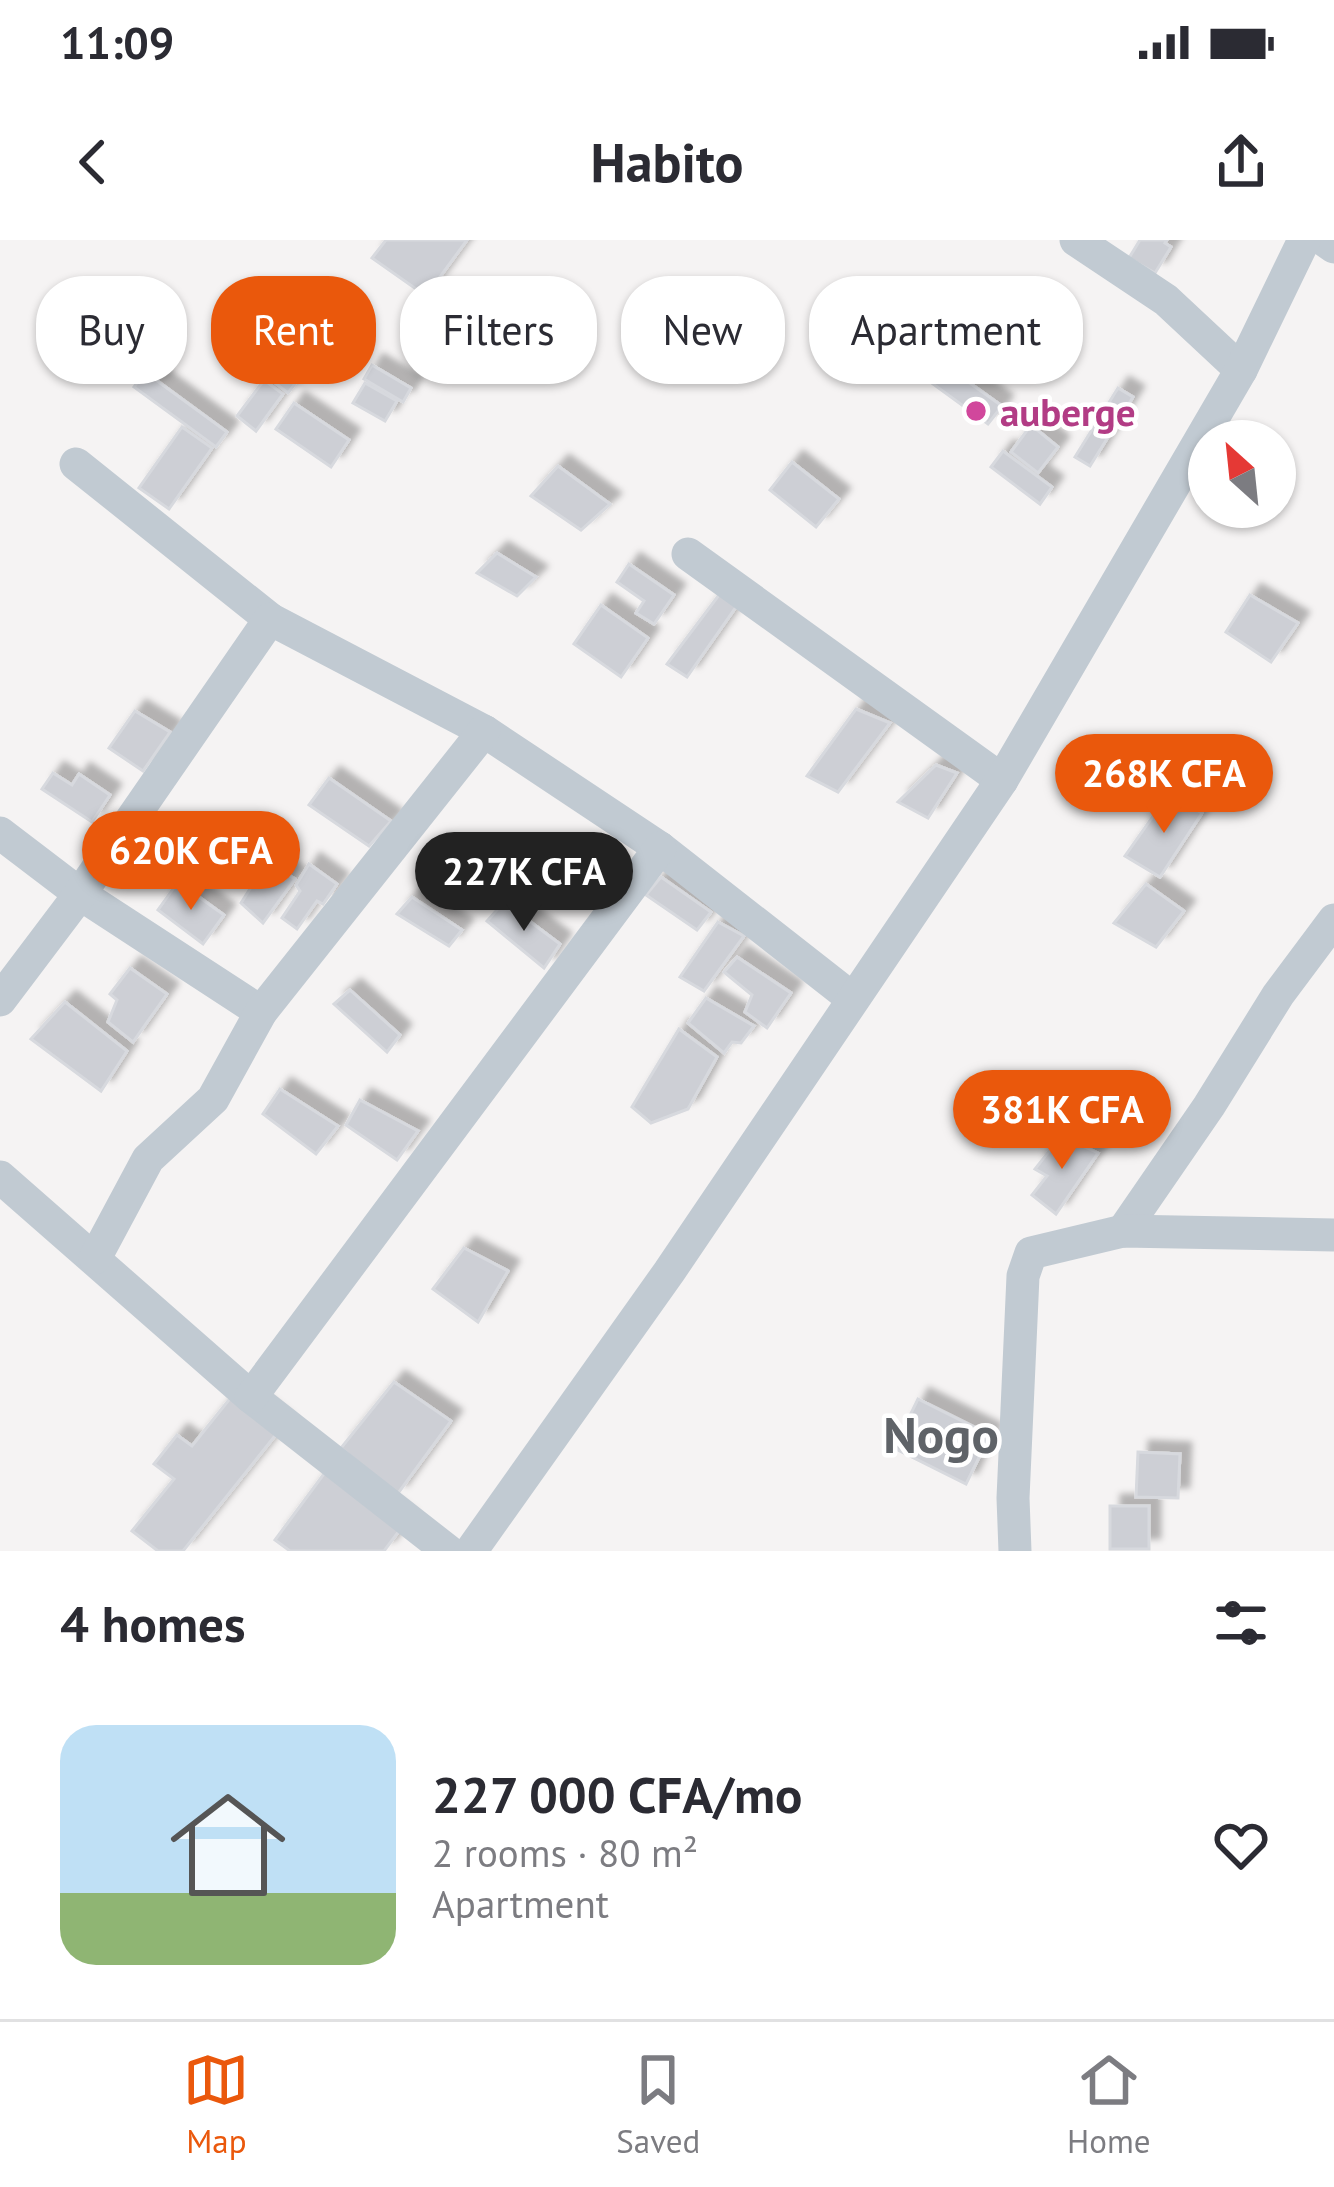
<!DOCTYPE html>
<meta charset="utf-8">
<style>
:root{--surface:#fff;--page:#f7f7f7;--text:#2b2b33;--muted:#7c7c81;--line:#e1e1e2;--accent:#ea580c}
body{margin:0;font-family:"PT Sans",sans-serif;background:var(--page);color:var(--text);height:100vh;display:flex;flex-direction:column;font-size:45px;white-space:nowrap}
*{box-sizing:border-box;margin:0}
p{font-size:39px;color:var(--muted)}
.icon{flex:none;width:66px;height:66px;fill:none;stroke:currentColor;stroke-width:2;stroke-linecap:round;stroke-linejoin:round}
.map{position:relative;height:1311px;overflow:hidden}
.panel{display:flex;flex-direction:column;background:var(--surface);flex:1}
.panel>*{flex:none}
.top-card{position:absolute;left:36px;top:36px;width:1263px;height:108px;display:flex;gap:24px}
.needle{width:78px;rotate:333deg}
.buttons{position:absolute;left:1188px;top:180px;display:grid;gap:24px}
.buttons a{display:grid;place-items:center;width:108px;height:108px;border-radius:50%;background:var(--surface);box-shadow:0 3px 9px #0004;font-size:60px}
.price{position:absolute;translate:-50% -102px;padding:0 27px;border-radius:42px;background:var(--accent);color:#fff;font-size:39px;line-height:78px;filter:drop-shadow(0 3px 6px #0008)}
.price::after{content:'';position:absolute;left:50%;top:72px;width:36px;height:27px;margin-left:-18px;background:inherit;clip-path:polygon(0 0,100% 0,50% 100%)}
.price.selected{background:#222;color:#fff}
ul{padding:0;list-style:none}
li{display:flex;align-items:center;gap:36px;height:300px;padding:0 60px}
li span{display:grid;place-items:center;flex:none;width:336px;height:240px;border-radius:36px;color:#555}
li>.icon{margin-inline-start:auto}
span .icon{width:144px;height:144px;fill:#fffc;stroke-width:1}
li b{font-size:51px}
h2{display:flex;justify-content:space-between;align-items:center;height:144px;padding:0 60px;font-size:51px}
.chip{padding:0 42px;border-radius:48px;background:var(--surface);box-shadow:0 3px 9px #0004;font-size:42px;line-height:108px}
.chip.selected{background:var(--accent);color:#fff}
.status{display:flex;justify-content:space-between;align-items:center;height:84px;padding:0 60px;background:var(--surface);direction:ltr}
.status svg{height:33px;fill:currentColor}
header{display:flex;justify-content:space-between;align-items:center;height:156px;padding:0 60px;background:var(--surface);font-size:54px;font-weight:700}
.menu{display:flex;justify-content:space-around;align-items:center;height:168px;border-top:3px solid var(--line);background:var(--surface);font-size:33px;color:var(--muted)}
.menu a{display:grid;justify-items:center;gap:6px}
.menu .selected{color:var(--accent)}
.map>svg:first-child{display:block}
</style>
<div class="status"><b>11:09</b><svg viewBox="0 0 49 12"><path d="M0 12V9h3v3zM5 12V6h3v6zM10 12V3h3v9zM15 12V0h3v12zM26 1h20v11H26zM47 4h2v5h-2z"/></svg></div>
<header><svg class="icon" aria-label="back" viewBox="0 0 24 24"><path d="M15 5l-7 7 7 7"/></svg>Habito<svg class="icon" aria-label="share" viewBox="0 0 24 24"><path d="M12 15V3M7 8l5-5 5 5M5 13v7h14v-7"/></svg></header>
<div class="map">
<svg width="1334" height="1311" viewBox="0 0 1334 1311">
<defs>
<filter id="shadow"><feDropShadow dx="11" dy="-11" stdDeviation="3" flood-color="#0004"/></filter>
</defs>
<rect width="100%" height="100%" fill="#f5f3f3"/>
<g fill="#cdcfd5" stroke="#d7d9de" stroke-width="3" filter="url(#shadow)">
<polygon points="386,0 467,0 426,56 372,18"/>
<polygon points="1140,0 1167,0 1165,3 1171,7 1155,33 1129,18"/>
<polygon points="315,80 333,94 288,153 270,139"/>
<polygon points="372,125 411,148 403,162 364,139"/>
<polygon points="946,126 1002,166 988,184 933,144"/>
<polygon points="145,132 227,192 216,207 134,147"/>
<polygon points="264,140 283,154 256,191 237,176"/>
<polygon points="365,143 397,161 385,181 353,163"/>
<polygon points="1118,148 1133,157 1090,226 1075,217"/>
<polygon points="294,163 349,200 331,227 276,189"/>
<polygon points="1031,185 1058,207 1038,233 1011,212"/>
<polygon points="182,187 212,208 169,269 139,248"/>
<polygon points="1003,211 1052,247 1040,264 991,227"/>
<polygon points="792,222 839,259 816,287 770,250"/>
<polygon points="558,226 610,264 581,290 531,256"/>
<polygon points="497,313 536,337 517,356 477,333"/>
<polygon points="629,324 674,355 654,384 636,373 644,361 617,342"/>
<polygon points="722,351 738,364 687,437 667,424"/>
<polygon points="1250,355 1298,383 1271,422 1226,392"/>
<polygon points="601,365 648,398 621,437 574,404"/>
<polygon points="856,469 890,483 838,552 807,536"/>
<polygon points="135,471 170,492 143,531 109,508"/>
<polygon points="936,525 957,533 928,578 898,562"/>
<polygon points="53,533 72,545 79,534 110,555 92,582 42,549"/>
<polygon points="329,538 391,581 369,606 309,565"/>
<polygon points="1168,555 1202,573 1160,637 1125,616"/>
<polygon points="438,607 506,648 489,666 427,624"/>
<polygon points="267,622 295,639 263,683 241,663"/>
<polygon points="309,624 337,644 323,664 317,661 297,689 282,678 300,651 296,645"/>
<polygon points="661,637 711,672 697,690 646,655"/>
<polygon points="178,642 224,675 203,704 158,670"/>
<polygon points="1146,644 1184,671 1156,707 1114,683"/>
<polygon points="412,657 462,690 449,706 397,674"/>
<polygon points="504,662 560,704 544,728 487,681"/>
<polygon points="718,682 744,696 704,751 680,737"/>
<polygon points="737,717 791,753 767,788 745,772 752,755 724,732"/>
<polygon points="130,728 167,754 133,802 108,782 117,760 110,754"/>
<polygon points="350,750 400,795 387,812 334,764"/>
<polygon points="706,758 754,786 741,803 732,802 724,813 688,783"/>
<polygon points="65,762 127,811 101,851 31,799"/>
<polygon points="679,789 717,817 688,869 651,883 632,867"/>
<polygon points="280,849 338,886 316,914 263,874"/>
<polygon points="360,860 418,891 397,920 346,885"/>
<polygon points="1061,896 1098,913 1056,974 1032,955 1047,936 1035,929"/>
<polygon points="464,1008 508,1031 478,1082 433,1049"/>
<polygon points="394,1142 451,1181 396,1256 341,1208"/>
<polygon points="236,1151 282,1187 183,1311 158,1311 132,1291 174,1239 154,1224 177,1195 192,1206"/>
<polygon points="918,1159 990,1195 966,1244 894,1208"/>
<polygon points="1138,1212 1180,1214 1178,1258 1136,1257"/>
<polygon points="329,1227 405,1283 384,1311 290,1311 275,1300"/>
<rect x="1110" y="1266" width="39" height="43"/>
</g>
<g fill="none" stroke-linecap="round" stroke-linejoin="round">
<g stroke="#c1cad2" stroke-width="33">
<polyline points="1076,0 1166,60 1241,130"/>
<polyline points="1324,0 1334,7"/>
<polyline points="76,224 270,379"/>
<polyline points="688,314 1002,540"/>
<polyline points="0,593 80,654 261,772"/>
<polyline points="0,760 80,654 270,379 484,491 660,608 853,759"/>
<polyline points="0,937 251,1157 448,1311"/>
<polyline points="1123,991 1209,866 1278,755 1334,680"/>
<polyline points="95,1018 148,919 213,859 261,772 484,491"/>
<polyline points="251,1157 660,608"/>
<polyline points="471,1311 669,1032 1002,540 1241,130 1304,0"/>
<polyline points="1015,1311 1013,1258 1023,1036 1031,1013 1123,991 1334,995"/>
</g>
</g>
<circle fill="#d1479c" stroke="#fff" stroke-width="4.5" cx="976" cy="171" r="12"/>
<g text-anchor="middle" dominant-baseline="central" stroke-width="9" stroke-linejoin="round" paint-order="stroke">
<g font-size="39" font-weight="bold" fill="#b23c85" stroke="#fff" text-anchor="start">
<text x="1000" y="171">auberge</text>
</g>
<g font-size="51" font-weight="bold" fill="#5f6368" stroke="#fff">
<text x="941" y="1194">Nogo</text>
</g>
</g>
</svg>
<div class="buttons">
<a><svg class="needle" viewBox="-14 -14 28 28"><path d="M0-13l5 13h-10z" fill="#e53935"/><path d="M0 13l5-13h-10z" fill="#7c7c81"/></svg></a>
</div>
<b class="price" style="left:1164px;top:596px">268K CFA</b>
<b class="price" style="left:191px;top:673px">620K CFA</b>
<b class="price selected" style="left:524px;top:694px">227K CFA</b>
<b class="price" style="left:1062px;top:932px">381K CFA</b>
<div class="top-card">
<a class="chip">Buy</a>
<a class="chip selected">Rent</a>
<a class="chip">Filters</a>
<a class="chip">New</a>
<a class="chip">Apartment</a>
</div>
</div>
<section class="panel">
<h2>4 homes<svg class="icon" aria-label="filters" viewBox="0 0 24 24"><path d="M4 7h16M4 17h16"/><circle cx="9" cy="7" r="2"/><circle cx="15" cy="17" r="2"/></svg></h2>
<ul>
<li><span style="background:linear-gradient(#bfe0f5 70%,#8fb573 0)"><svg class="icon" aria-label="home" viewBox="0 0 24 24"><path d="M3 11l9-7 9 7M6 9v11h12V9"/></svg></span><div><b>227 000 CFA/mo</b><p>2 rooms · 80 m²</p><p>Apartment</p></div><svg class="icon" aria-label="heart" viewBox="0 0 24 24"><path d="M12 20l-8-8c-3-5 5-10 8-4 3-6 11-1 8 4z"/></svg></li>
</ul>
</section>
<nav class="menu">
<a class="selected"><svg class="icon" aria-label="map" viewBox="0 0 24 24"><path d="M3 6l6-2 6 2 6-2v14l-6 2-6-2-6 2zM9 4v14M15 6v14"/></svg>Map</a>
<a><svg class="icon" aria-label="saved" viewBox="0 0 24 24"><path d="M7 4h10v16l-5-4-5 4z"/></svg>Saved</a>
<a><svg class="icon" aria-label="home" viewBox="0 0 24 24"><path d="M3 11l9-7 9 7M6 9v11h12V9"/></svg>Home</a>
</nav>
